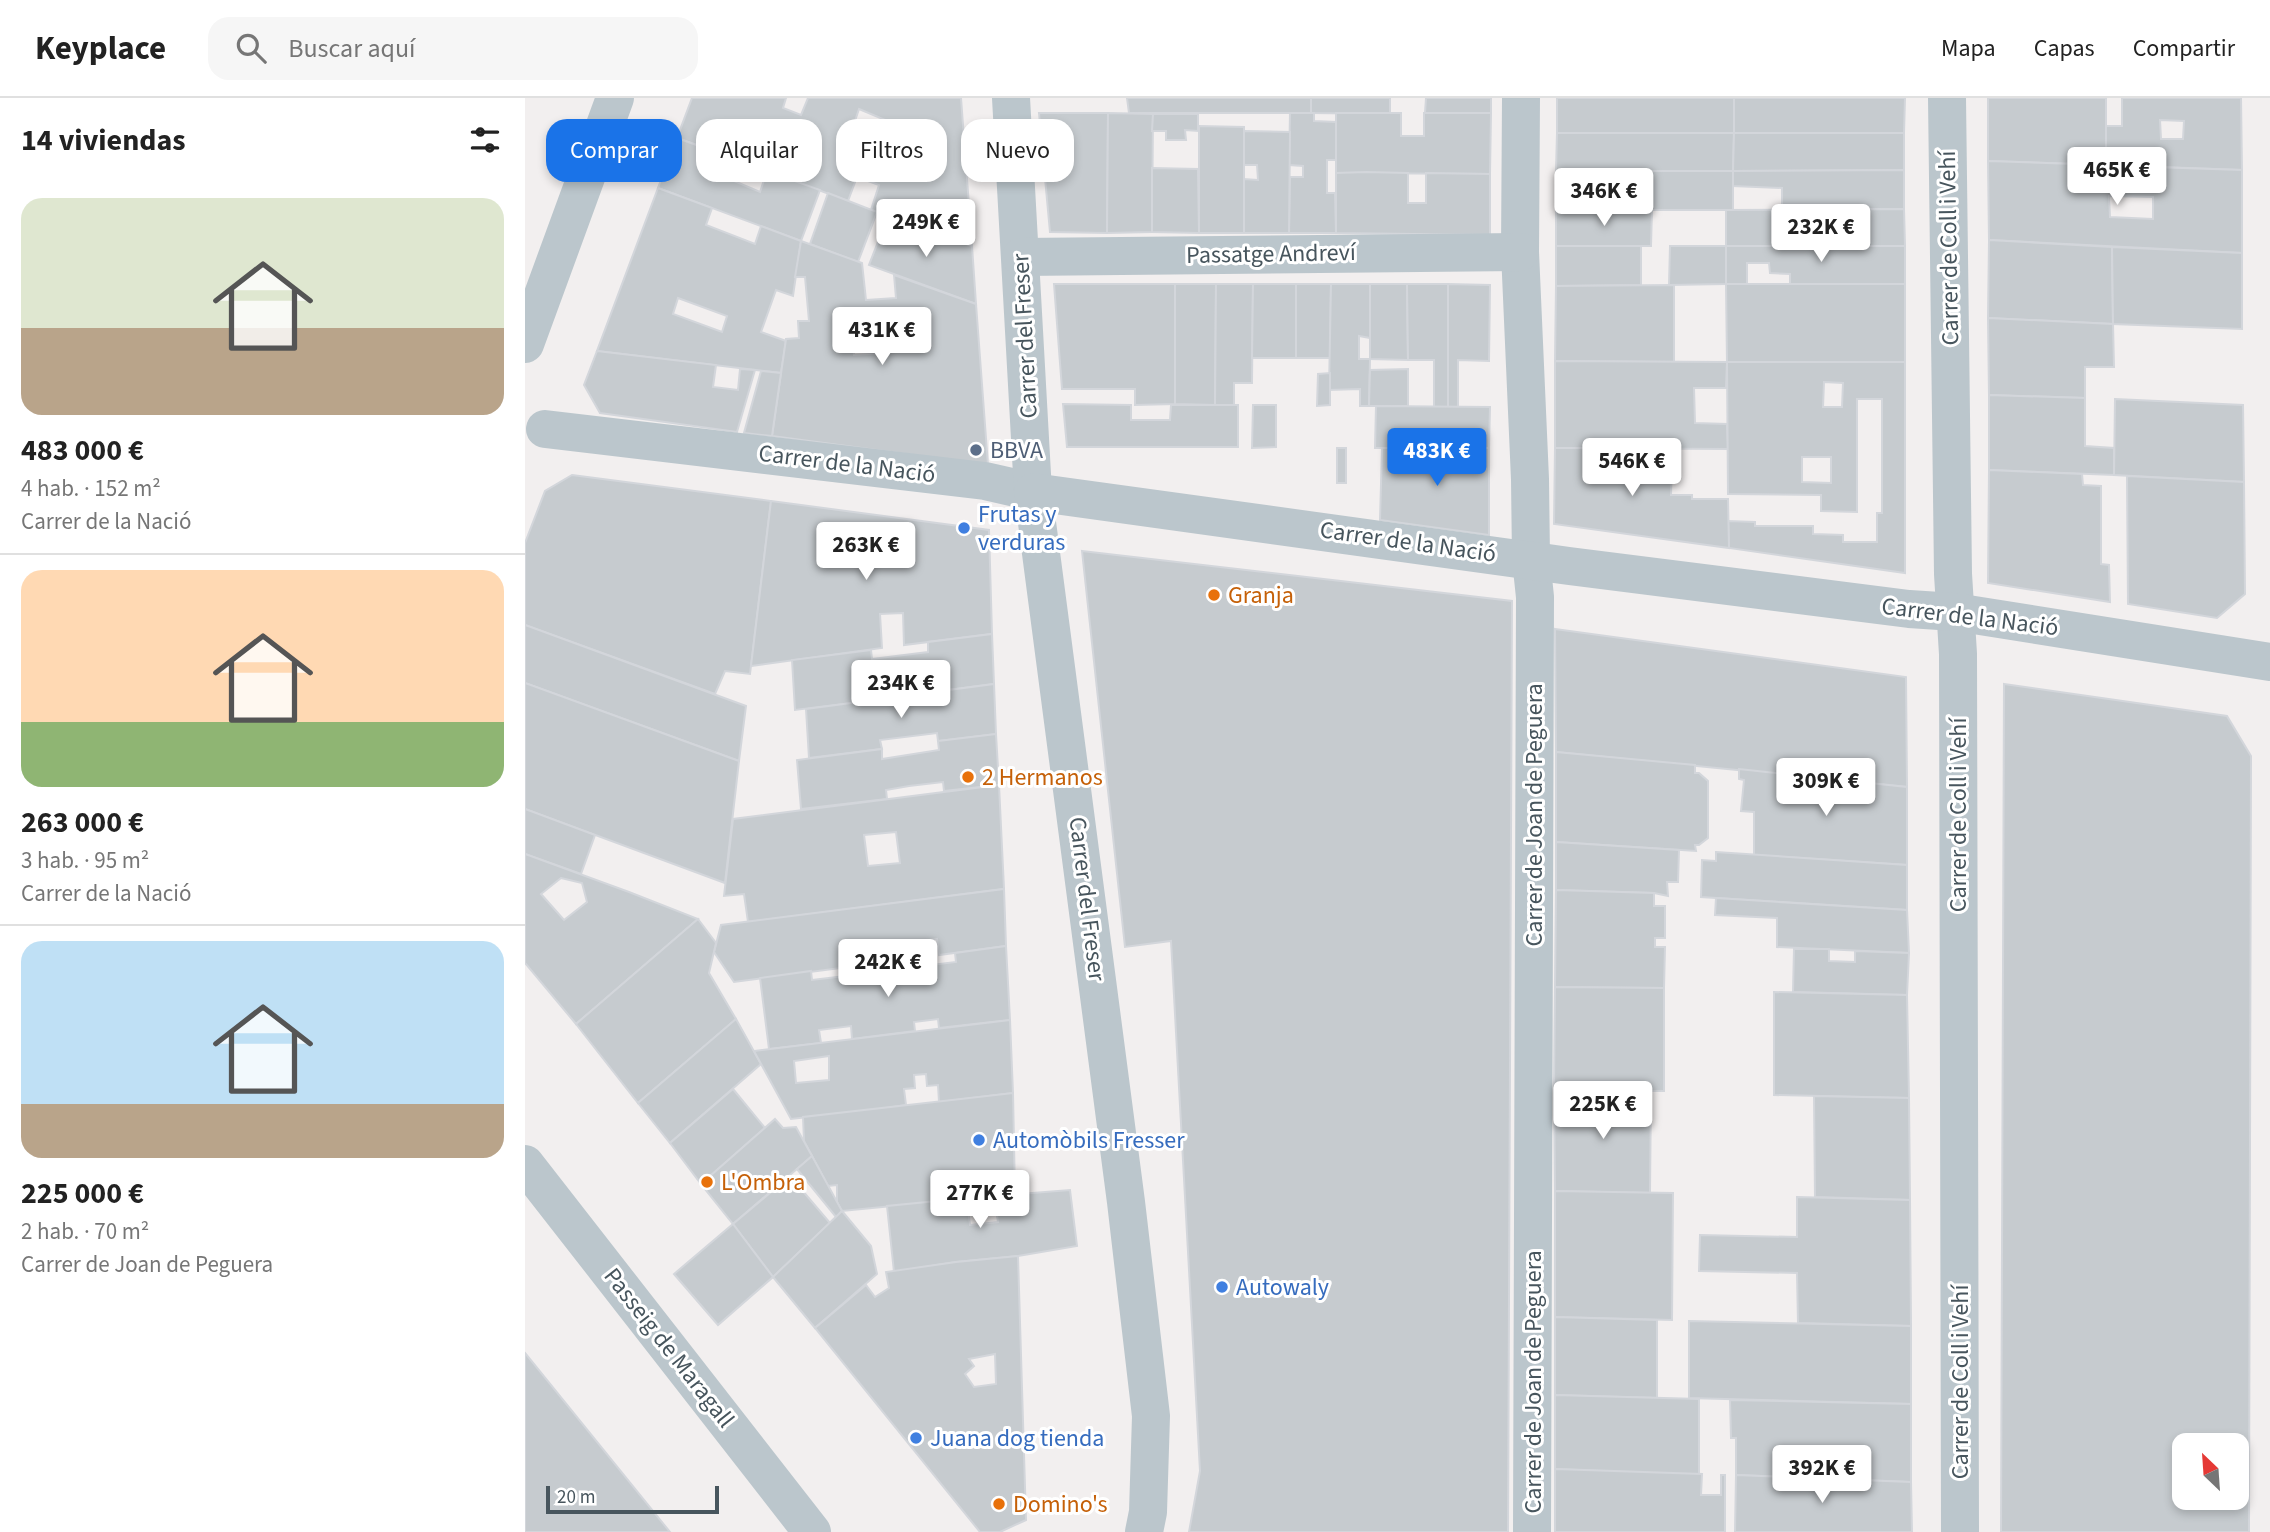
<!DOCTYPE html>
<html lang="es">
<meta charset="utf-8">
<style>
:root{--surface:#fff;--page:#f6f6f6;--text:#222;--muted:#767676;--line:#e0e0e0;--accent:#1a73e8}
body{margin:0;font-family:"Source Sans 3",sans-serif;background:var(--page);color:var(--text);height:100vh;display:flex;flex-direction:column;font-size:26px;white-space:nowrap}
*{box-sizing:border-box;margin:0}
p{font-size:23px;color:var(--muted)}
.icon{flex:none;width:38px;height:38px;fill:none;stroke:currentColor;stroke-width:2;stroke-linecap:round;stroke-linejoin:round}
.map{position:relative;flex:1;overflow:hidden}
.details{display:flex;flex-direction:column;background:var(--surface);width:525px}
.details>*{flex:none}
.hud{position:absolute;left:21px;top:21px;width:665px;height:63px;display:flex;gap:14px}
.needle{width:46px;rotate:335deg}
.buttons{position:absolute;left:1647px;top:1335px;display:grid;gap:14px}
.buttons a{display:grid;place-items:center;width:77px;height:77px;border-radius:14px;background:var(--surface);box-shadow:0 4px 10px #0003;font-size:35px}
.scale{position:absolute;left:21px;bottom:18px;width:173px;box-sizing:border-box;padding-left:7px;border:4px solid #47555d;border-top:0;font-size:19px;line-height:24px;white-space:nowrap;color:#47555d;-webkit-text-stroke:5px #fff;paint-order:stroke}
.price{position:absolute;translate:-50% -60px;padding:0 16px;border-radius:7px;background:#fff;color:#222;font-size:23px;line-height:46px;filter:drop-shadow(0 2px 4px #0008)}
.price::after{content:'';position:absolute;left:50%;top:42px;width:21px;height:16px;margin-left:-10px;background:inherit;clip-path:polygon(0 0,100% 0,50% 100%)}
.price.selected{background:var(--accent);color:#fff}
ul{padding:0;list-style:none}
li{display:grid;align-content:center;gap:14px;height:371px;padding:0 21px}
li+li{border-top:2px solid var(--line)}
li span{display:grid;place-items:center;height:217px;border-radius:21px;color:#555}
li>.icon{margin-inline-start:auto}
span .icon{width:126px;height:126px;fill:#fffc;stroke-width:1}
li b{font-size:30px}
h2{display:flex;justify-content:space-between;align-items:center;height:84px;padding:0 21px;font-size:30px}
.tag{padding:0 24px;border-radius:21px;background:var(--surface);box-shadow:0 4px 10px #0003;font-size:24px;line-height:63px}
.tag.selected{background:var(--accent);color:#fff}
header{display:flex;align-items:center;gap:42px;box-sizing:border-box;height:98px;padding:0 35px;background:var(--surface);border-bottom:2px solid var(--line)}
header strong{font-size:33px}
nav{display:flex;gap:38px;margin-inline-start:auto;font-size:24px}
.search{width:490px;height:63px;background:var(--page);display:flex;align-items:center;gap:18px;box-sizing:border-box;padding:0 24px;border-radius:21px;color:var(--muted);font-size:26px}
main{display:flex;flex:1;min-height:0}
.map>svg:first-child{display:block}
</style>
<header>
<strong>Keyplace</strong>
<div class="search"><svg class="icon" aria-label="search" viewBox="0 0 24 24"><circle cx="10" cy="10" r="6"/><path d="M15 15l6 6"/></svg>Buscar aquí</div>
<nav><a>Mapa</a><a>Capas</a><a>Compartir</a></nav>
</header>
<main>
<section class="details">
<h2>14 viviendas<svg class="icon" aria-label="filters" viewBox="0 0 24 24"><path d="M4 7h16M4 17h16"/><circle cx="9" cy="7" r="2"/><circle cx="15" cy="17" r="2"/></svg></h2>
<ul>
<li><span style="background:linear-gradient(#dfe7d0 60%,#b9a48a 0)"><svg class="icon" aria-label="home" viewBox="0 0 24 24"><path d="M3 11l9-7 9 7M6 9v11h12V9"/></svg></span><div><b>483 000 €</b><p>4 hab. · 152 m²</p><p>Carrer de la Nació</p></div></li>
<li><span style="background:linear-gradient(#ffd9b3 70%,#8fb573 0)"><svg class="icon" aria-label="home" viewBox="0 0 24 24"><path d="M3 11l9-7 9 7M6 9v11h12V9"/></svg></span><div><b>263 000 €</b><p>3 hab. · 95 m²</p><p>Carrer de la Nació</p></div></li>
<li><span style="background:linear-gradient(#bfe0f5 75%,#b9a48a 0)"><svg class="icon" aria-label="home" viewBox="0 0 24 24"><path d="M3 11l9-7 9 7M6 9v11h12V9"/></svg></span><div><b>225 000 €</b><p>2 hab. · 70 m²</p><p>Carrer de Joan de Peguera</p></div></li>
</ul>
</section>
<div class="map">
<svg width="1745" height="1434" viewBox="0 0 1745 1434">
<rect width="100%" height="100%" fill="#f2efef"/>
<g fill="#c6cbcf" stroke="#d3d6db" stroke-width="2" fill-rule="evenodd">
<path d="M 167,0 L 261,0 L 258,10 L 276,17 L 283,0 L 436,0 L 447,148 L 346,112 L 354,87 L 332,79 L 323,103 L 266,82 L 274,58 L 243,46 L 234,69 L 152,40 ZM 334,11 L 377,29 L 368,52 L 326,35 Z"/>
<polygon points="602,0 786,0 786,15 604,15"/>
<polygon points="786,0 865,0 865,16 786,15"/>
<polygon points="901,0 966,0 966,15 900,15"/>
<rect x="1032" y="0" width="177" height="35"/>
<polygon points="1209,0 1380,0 1379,35 1209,35"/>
<polygon points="1463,0 1581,0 1581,67 1463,63"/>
<path d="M 1597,0 L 1716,0 L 1717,72 L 1581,67 L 1581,28 L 1597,28 ZM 1635,22 L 1659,23 L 1658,41 L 1636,41 Z"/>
<polygon points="514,15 583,15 582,135 525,134"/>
<polygon points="583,15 628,16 627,134 582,135"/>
<polygon points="765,15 789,15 789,23 811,24 811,62 802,62 802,95 810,95 811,135 764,135 765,79 778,79 778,68 764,67"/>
<polygon points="811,15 876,15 876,38 899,38 899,15 966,15 965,76 811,75"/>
<polygon points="628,16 673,16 673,33 660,32 661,42 641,42 641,33 627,33"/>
<polygon points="674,28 719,29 719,135 674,135"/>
<polygon points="719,33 765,34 764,135 719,135 719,81 733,82 732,67 719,67"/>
<polygon points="1032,35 1209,35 1208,73 1031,73"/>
<polygon points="1209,35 1379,35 1379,72 1208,73"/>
<polygon points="152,40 216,63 209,83 235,94 242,73 295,92 276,143 133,90"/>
<path d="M 1463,63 L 1550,66 L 1550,83 L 1567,84 L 1567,67 L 1717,72 L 1717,155 L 1464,142 ZM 1584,98 L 1628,99 L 1628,121 L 1585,119 Z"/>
<polygon points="627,70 673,71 674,135 627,134"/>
<polygon points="1379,72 1379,111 1257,111 1257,90 1208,88 1208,73"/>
<rect x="1031" y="73" width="177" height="39"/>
<polygon points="841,74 883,75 883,105 901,105 901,75 965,76 965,137 811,135 811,75"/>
<path d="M 133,90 L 187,110 L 181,127 L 230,146 L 236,128 L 276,143 L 268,198 L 251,192 L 236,234 L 261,243 L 256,275 L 72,253 ZM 153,200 L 202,218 L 197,234 L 148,216 Z"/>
<polygon points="303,95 352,114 333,164 285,146"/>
<polygon points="1379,111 1380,148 1201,148 1201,112"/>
<polygon points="1031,112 1127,112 1126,148 1031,148"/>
<polygon points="363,118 447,148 451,206 344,167"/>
<polygon points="1464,142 1587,149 1588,226 1463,220"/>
<path d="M 276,143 L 337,165 L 341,202 L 371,200 L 369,177 L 451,206 L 463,367 L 247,338 L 261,241 L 274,240 L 273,223 L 284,223 L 280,179 L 270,179 ZM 355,220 L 358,255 L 329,257 L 326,222 Z"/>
<polygon points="1031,148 1116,148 1116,187 1031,188"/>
<polygon points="1145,148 1201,148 1201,186 1144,187"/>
<polygon points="1201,148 1380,148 1380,186 1265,186 1265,176 1245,175 1244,165 1222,165 1222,187 1201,186"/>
<polygon points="1587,149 1717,155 1717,231 1588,226"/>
<polygon points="529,186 650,186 650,306 610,307 610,291 537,291"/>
<polygon points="650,186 691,186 690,307 650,306"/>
<polygon points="691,186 728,186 727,285 709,285 709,307 690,307"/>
<polygon points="728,186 771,186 771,260 727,260"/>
<polygon points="771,186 806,186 805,260 771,260"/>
<polygon points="806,186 845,186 845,240 834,238 834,261 845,261 844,308 835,308 835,291 804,292"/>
<polygon points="845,186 882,186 883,262 845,261"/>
<polygon points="882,186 923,186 923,309 909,309 909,262 883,262"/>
<polygon points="923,186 965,187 964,263 933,262 933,309 923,309"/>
<polygon points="1201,186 1380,186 1380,264 1202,264"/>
<polygon points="1149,187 1149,264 1030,263 1031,188"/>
<polygon points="1463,220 1588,226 1589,269 1560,269 1560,300 1464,297"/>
<polygon points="72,253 191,267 188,289 213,292 215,271 230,272 212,334 75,315 59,287"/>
<polygon points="1030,263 1202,264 1201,290 1169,290 1170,325 1202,326 1203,351 1030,350"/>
<path d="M 1202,264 L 1380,264 L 1380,475 L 1204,450 L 1203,423 L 1230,424 L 1230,428 L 1288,428 L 1288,436 L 1318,437 L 1318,444 L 1352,444 L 1352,415 L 1357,415 L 1357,301 L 1332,301 L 1332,414 L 1296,413 L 1296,397 L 1203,396 ZM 1299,284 L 1318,285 L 1317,309 L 1298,309 ZM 1277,359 L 1306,359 L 1306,385 L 1277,384 Z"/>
<polygon points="883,271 883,308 844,308 845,272"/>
<polygon points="236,273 256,275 247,338 219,335"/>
<polygon points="805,275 805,307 792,308 793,276"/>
<polygon points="1464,297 1560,300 1560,348 1589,350 1589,377 1464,372"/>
<polygon points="1590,301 1718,307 1719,384 1589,377"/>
<polygon points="538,306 606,307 606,322 645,322 646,307 713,307 713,349 542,349"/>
<polygon points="728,307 751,307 751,349 727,350"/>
<polygon points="851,308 965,309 964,350 850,350"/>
<rect x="812" y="350" width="9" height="35"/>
<polygon points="857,350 964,350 964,437 855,422"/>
<polygon points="1030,350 1125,350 1125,364 1147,364 1146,397 1167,397 1167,401 1203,401 1204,450 1029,426"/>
<polygon points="1464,372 1557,376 1558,387 1576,388 1576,466 1584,467 1585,504 1463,485"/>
<polygon points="47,377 246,403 225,576 200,573 190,596 0,527 0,445 20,393"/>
<polygon points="1602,378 1719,384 1720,496 1692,520 1603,506"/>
<polygon points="246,403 464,432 467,536 379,547 378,515 355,516 357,550 226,568"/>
<polygon points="557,453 987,503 983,1434 664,1434 675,1373 646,843 600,849"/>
<polygon points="0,527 221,608 214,663 0,585"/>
<polygon points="1030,531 1381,579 1382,689 1031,654"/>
<polygon points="467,536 469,586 408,594 406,584 350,592 351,602 270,612 267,562 346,552 347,561 403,554 403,544"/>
<polygon points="0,585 214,663 200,785 0,711"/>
<polygon points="469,586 471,636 413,643 412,635 355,642 357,651 284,660 281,611"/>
<path d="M 1479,586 L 1702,618 L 1726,658 L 1724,1434 L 1476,1434 ZM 1659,1348 L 1712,1348 L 1712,1400 L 1659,1400 Z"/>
<polygon points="471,636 474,687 419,693 418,684 384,688 361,692 362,701 276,711 272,662 357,651 357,661 414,652 413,643"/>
<polygon points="1031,654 1170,667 1170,675 1174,675 1183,683 1183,740 1174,747 1170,747 1171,753 1031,744"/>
<polygon points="1214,671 1382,689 1382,767 1229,757 1229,714 1216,713 1219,682 1214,681"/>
<path d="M 474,687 L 479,791 L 223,824 L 219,796 L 199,798 L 208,721 ZM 371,734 L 375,765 L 343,768 L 339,737 Z"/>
<polygon points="0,711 70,737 56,776 0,756"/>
<polygon points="1031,744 1154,752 1153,784 1142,784 1143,798 1129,795 1031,792"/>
<polygon points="1191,754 1382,767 1382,812 1176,799 1177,762 1191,763"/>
<path d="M 0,756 L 104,794 L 173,821 L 51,926 L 0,865 ZM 36,780 L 57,785 L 62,804 L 39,822 L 16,796 Z"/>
<polygon points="479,791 481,848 414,857 412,841 360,848 362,864 209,884 189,854 196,827"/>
<polygon points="1031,792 1129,795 1129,808 1140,808 1140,840 1130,840 1130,849 1140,849 1139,890 1030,889"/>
<polygon points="1191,800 1382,812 1384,855 1252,849 1252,820 1190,817"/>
<polygon points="173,821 191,845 184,875 211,921 113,1005 51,926"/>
<polygon points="481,848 485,922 414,930 413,921 389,924 390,933 327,941 326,928 294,932 296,945 244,951 235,880 286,873 287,882 337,876 335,867 381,862 382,870 431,864 430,855"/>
<polygon points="1269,851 1304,851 1304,863 1330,864 1330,853 1384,855 1382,897 1268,894"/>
<polygon points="1030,889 1139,890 1139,993 1029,992"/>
<polygon points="1249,894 1382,897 1384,1000 1249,997"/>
<polygon points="211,921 236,966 145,1045 113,1005"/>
<path d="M 485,922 L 488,995 L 414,1004 L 413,987 L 402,988 L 401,976 L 389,977 L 390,990 L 379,991 L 381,1007 L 354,1011 L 266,1021 L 229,953 ZM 304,958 L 304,982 L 271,985 L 269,963 Z"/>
<polygon points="208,991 240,1030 176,1086 145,1045"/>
<polygon points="1029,992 1126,993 1125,1095 1030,1093"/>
<polygon points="488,995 490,1096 317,1113 312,1104 312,1087 303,1088 279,1043 278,1019"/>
<polygon points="1289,998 1384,1000 1385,1102 1290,1099"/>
<polygon points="250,1021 258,1030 271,1029 287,1058 208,1126 176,1086"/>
<polygon points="287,1058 317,1113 311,1119 272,1071"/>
<polygon points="265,1078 305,1125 248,1179 208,1126"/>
<polygon points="545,1092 552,1148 493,1158 431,1164 369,1174 362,1108 442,1100 445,1127 473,1124 469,1098"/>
<polygon points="1030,1093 1148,1095 1147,1222 1030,1219"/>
<polygon points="1272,1099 1385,1102 1386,1228 1273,1225 1272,1175 1174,1173 1175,1137 1272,1139"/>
<polygon points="317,1113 346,1148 352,1176 290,1230 248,1179"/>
<polygon points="208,1126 248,1179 193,1227 149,1176"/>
<path d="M 493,1158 L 501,1422 L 475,1434 L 455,1434 L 290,1230 L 341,1187 L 350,1199 L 364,1190 L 361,1174 L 431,1164 ZM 470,1256 L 471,1286 L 449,1289 L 440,1276 L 449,1268 L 444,1261 Z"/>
<polygon points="1030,1219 1132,1222 1132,1300 1030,1297"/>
<polygon points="1164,1223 1386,1228 1386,1306 1164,1300"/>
<polygon points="0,1255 145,1434 0,1434"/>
<polygon points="1030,1297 1174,1301 1174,1377 1030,1371"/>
<polygon points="1205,1302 1386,1306 1386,1384 1211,1377 1211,1340 1206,1340"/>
<polygon points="1030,1371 1177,1376 1176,1397 1196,1397 1196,1377 1200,1377 1200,1434 1030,1434"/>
<polygon points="1211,1377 1386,1384 1387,1434 1210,1434"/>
</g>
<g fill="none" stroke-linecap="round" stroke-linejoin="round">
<polyline stroke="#bbc6cc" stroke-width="38" points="20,331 460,383 508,394"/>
<g stroke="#bbc6cc" stroke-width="38">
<polyline points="486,0 508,394 601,1104 626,1318 623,1414 619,1434"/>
<polyline points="996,0 995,154 1005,381 1006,461 1010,499 1007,1434"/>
<polyline points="1422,0 1428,476 1433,556 1435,1434"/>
<polyline points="496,159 995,154"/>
<polyline points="508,394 1044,468 1384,511 1430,514 1745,564"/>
</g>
<g stroke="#bbc6cc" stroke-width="38">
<polyline points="0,246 90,0"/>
<polyline points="0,1066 287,1434"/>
</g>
</g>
<circle fill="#5c6f8a" stroke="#fff" stroke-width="2.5" cx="451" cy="352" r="7"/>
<g fill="#3f7fe0" stroke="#fff" stroke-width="2.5">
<circle cx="439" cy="430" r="7"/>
<circle cx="454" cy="1042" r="7"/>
<circle cx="697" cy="1189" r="7"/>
<circle cx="391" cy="1340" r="7"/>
</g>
<g fill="#e8710a" stroke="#fff" stroke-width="2.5">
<circle cx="689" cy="497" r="7"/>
<circle cx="443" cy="679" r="7"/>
<circle cx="182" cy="1084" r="7"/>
<circle cx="474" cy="1406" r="7"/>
</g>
<g text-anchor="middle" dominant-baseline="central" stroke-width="6" stroke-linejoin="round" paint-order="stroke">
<g font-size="24" fill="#47555d" stroke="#fff">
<text transform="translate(1424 150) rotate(-91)">Carrer de Coll i Vehí</text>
<text transform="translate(746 156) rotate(-1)">Passatge Andreví</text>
<text transform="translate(500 238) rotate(-93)">Carrer del Freser</text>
<text transform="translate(322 366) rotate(7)">Carrer de la Nació</text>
<text transform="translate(883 444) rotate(8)">Carrer de la Nació</text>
<text transform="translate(1445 519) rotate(7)">Carrer de la Nació</text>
<text transform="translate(1009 717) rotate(-90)">Carrer de Joan de Peguera</text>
<text transform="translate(1433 717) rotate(-90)">Carrer de Coll i Vehí</text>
<text transform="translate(562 801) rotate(83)">Carrer del Freser</text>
<text transform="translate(144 1250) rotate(52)">Passeig de Maragall</text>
<text transform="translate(1008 1284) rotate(-90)">Carrer de Joan de Peguera</text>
<text transform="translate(1435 1284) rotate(-90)">Carrer de Coll i Vehí</text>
</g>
<g font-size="24" fill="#4e5e75" stroke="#fff" text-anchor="start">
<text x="465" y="352">BBVA</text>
</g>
<g font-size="24" fill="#366cbe" stroke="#fff" text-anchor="start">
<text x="453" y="416">Frutas y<tspan x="453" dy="28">verduras</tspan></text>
<text x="468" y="1042">Automòbils Fresser</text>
<text x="711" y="1189">Autowaly</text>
<text x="405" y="1340">Juana dog tienda</text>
</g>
<g font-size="24" fill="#c56008" stroke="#fff" text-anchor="start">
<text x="703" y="497">Granja</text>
<text x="457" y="679">2 Hermanos</text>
<text x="196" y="1084">L'Ombra</text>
<text x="488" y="1406">Domino's</text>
</g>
</g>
</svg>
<div class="buttons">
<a><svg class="needle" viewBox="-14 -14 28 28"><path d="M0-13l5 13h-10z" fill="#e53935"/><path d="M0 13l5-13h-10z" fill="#767676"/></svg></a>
</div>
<div class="scale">20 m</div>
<b class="price" style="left:1592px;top:109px">465K €</b>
<b class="price" style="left:1079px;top:130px">346K €</b>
<b class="price" style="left:401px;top:161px">249K €</b>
<b class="price" style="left:1296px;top:166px">232K €</b>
<b class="price" style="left:357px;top:269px">431K €</b>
<b class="price selected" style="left:912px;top:390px">483K €</b>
<b class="price" style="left:1107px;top:400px">546K €</b>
<b class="price" style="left:341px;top:484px">263K €</b>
<b class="price" style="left:376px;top:622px">234K €</b>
<b class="price" style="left:1301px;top:720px">309K €</b>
<b class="price" style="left:363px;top:901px">242K €</b>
<b class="price" style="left:1078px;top:1043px">225K €</b>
<b class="price" style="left:455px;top:1132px">277K €</b>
<b class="price" style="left:1297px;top:1407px">392K €</b>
<div class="hud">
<a class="tag selected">Comprar</a>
<a class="tag">Alquilar</a>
<a class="tag">Filtros</a>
<a class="tag">Nuevo</a>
</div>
</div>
</main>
